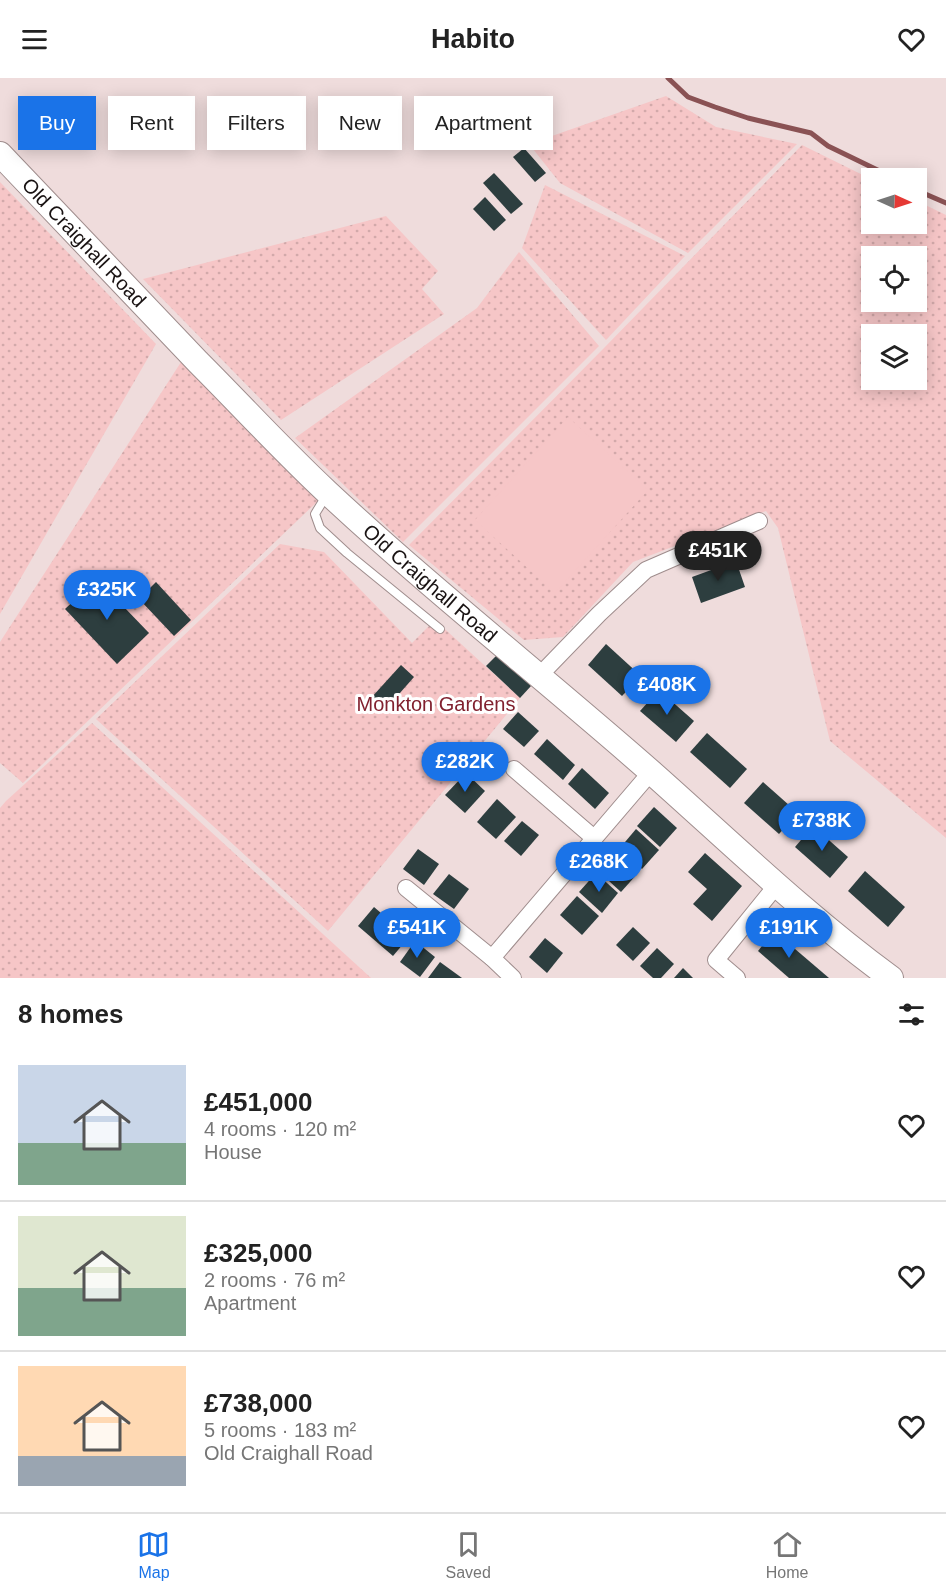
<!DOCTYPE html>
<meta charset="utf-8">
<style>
:root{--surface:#fff;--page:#f6f6f6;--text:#222;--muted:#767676;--line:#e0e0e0;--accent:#1a73e8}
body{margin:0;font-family:Helvetica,sans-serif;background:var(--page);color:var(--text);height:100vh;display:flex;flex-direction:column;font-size:22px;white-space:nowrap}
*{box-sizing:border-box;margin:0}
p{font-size:20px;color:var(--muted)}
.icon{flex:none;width:33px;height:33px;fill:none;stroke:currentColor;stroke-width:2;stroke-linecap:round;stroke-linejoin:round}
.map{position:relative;height:900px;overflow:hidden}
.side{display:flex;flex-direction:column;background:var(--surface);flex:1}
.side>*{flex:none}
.banner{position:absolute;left:18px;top:18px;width:600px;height:54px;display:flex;gap:12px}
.needle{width:39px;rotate:93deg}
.controls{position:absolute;left:861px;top:90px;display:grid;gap:12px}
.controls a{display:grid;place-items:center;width:66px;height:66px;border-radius:0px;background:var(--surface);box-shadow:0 3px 15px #0003;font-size:30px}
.price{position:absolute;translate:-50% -51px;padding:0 14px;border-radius:21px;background:var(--accent);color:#fff;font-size:20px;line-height:39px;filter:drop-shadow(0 2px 3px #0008)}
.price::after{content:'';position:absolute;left:50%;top:36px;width:18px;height:14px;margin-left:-9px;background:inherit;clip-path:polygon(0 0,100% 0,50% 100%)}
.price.active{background:#222;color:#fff}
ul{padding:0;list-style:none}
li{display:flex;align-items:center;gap:18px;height:150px;padding:0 18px}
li+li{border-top:2px solid var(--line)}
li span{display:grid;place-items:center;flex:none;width:168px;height:120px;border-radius:0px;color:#555}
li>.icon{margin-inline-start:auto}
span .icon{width:72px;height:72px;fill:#fffc;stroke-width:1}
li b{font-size:26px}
h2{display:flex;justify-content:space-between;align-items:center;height:72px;padding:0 18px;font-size:26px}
.tag{padding:0 21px;border-radius:0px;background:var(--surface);box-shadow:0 3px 15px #0003;font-size:21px;line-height:54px}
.tag.active{background:var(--accent);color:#fff}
header{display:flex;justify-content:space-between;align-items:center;height:78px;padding:0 18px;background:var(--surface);font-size:27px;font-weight:800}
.tab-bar{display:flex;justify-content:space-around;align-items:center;height:84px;border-top:2px solid var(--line);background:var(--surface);font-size:16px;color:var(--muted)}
.tab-bar a{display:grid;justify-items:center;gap:3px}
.tab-bar .active{color:var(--accent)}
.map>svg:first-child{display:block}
</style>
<header><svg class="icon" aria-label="menu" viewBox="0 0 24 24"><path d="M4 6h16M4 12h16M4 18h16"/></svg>Habito<svg class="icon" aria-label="heart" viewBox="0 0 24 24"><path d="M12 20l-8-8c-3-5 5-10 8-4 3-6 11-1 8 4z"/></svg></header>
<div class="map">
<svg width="946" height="900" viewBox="0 0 946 900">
<defs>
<pattern id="green-dots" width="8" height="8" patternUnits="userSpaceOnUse" patternTransform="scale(1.5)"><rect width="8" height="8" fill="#f6c6c7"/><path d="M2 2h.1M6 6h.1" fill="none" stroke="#d2a9aa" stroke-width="1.8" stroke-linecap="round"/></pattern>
</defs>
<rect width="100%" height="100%" fill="#efdcdc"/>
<g fill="url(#green-dots)" fill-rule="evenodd">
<polygon points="666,18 716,49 797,66 688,175 560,105 529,66"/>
<path d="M 802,67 L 871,101 L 872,146 L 916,146 L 917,123 L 946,137 L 946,760 L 830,663 L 778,450 L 766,433 L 633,484 L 563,559 L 524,562 L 409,467 L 605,269 ZM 872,178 L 916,178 L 916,224 L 872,224 ZM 872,256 L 916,256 L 916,302 L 872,302 Z"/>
<polygon points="0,104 156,266 0,536"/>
<polygon points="545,107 685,178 606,262 522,170"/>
<polygon points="386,138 438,193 422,211 444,236 281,342 143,201"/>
<polygon points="519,174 599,268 403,464 295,360 477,230"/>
<polygon points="183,281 320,421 23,705 0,685 0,564"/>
<polygon points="280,466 324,474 412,565 435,542 520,620 328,853 96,641"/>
<polygon points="92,645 371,900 0,900 0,730 6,723"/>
</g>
<polygon fill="#f6c6c7" points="568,339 648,412 555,515 475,442"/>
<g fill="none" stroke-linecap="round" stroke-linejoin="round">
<g stroke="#8a5254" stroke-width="5">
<polyline points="668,0 688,19 715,29 748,40 811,55 828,68 894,100"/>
<polyline points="916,112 946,125"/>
</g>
</g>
<g fill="#2d3e3f">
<polygon points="524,70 546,95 535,104 513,79"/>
<polygon points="494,95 523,126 511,136 483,105"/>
<polygon points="485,119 506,142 494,153 473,131"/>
<polygon points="736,483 745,509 701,525 692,499"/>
<polygon points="97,501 149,555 117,586 65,531"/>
<polygon points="156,504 191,542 174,558 139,521"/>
<polygon points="606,566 641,598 622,618 588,587"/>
<polygon points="497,577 531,608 520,620 486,588"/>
<polygon points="401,587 414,599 385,632 371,620"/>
<polygon points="659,612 694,643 676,664 640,633"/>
<polygon points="518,634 539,653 524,669 503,651"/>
<polygon points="707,655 747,691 730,710 690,674"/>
<polygon points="547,661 575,687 563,702 534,676"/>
<polygon points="582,690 609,715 595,731 568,706"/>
<polygon points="466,695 485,713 465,735 445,717"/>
<polygon points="763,704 798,735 779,756 744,725"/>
<polygon points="497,721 516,739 496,761 477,744"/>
<polygon points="654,729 677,750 660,769 637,748"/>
<polygon points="522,743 539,757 521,778 504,763"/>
<polygon points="813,748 848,779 830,800 795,769"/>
<polygon points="636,751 659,772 642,791 620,770"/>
<polygon points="418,771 439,786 424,807 403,791"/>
<polygon points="615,774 638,795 621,814 598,793"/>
<polygon points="705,775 742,808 712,843 693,826 707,811 688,794"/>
<polygon points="865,793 905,829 888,849 848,813"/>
<polygon points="596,795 618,815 602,835 579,814"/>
<polygon points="449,796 469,811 454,831 433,816"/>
<polygon points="577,818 599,838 582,857 560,837"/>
<polygon points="374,829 409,859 393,878 358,848"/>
<polygon points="633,849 650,865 633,883 616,867"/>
<polygon points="774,853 829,900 789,900 758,873"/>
<polygon points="545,860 563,875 547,895 529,879"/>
<polygon points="415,863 435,879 420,899 400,884"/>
<polygon points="657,870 674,886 661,900 653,900 640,888"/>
<polygon points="440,884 462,900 428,900"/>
<polygon points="683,890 693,900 674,900"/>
</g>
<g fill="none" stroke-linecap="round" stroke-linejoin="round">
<g stroke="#9f8d8d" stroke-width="10">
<polyline id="lane" points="326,418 315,436 320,450 347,475 440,551"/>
</g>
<g stroke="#9f8d8d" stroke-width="18">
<g id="street">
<polyline points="539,598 599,536 646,492 759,443"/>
<polyline points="514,691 594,760"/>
<polyline points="406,810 492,880 513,900"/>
<polyline points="492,880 651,694"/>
<polyline points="737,900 716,882 776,808"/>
</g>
</g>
<g stroke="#9f8d8d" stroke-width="26">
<g id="secondary">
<path id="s1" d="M 0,76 C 66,145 132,215 198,284 C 241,327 282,372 327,414 C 431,511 543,599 650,693 C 729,763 805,837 891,900"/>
</g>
</g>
<use href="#lane" stroke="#fff" stroke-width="8"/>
<use href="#street" stroke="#fff" stroke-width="16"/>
<use href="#secondary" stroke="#fff" stroke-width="24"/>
</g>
<g text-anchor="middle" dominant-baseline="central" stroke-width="6" stroke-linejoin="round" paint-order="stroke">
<g font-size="20" fill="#181212" stroke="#fff">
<text stroke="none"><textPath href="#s1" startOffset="122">Old Craighall Road</textPath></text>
<text stroke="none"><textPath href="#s1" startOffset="608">Old Craighall Road</textPath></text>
</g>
<g font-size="20" fill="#81212f" stroke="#fff">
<text x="436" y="626">Monkton Gardens</text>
</g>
</g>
</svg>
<div class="controls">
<a><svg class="needle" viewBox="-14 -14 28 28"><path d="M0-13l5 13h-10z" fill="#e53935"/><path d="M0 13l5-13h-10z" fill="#767676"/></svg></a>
<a><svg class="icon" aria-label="locate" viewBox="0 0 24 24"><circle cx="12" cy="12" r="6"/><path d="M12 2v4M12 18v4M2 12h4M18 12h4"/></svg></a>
<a><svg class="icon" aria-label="layers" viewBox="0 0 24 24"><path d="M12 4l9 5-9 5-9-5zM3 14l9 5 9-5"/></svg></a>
</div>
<b class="price active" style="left:718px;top:504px">£451K</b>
<b class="price" style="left:107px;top:543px">£325K</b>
<b class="price" style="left:667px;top:638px">£408K</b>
<b class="price" style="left:465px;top:715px">£282K</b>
<b class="price" style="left:822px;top:774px">£738K</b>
<b class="price" style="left:599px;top:815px">£268K</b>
<b class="price" style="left:417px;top:881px">£541K</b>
<b class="price" style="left:789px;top:881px">£191K</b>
<div class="banner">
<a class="tag active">Buy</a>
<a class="tag">Rent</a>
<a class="tag">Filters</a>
<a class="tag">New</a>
<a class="tag">Apartment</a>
</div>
</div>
<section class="side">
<h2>8 homes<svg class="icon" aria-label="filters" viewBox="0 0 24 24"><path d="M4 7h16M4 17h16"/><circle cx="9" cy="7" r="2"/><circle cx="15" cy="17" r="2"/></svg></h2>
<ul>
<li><span style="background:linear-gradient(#c9d6e8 65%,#7fa58c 0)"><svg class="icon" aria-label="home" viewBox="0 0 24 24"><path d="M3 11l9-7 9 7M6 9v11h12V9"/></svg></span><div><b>£451,000</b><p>4 rooms · 120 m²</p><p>House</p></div><svg class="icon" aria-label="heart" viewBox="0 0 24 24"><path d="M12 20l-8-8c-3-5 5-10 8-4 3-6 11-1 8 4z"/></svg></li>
<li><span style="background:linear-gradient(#dfe7d0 60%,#7fa58c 0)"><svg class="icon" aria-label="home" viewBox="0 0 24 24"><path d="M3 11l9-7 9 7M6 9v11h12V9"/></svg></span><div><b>£325,000</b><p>2 rooms · 76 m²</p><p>Apartment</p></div><svg class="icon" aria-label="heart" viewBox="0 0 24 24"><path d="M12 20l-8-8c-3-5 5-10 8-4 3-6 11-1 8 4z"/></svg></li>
<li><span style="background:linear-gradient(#ffd9b3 75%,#9aa5b1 0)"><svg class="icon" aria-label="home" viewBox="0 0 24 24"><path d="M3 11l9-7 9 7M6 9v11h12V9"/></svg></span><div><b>£738,000</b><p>5 rooms · 183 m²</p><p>Old Craighall Road</p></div><svg class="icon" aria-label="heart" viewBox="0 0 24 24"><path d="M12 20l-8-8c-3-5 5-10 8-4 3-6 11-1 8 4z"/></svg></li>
</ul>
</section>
<nav class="tab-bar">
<a class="active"><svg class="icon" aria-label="map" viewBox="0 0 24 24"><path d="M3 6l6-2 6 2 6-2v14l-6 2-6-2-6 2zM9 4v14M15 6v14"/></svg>Map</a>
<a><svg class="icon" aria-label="saved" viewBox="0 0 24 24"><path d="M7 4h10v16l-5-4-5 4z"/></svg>Saved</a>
<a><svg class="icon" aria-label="home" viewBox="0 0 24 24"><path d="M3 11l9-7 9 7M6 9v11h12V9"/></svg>Home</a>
</nav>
